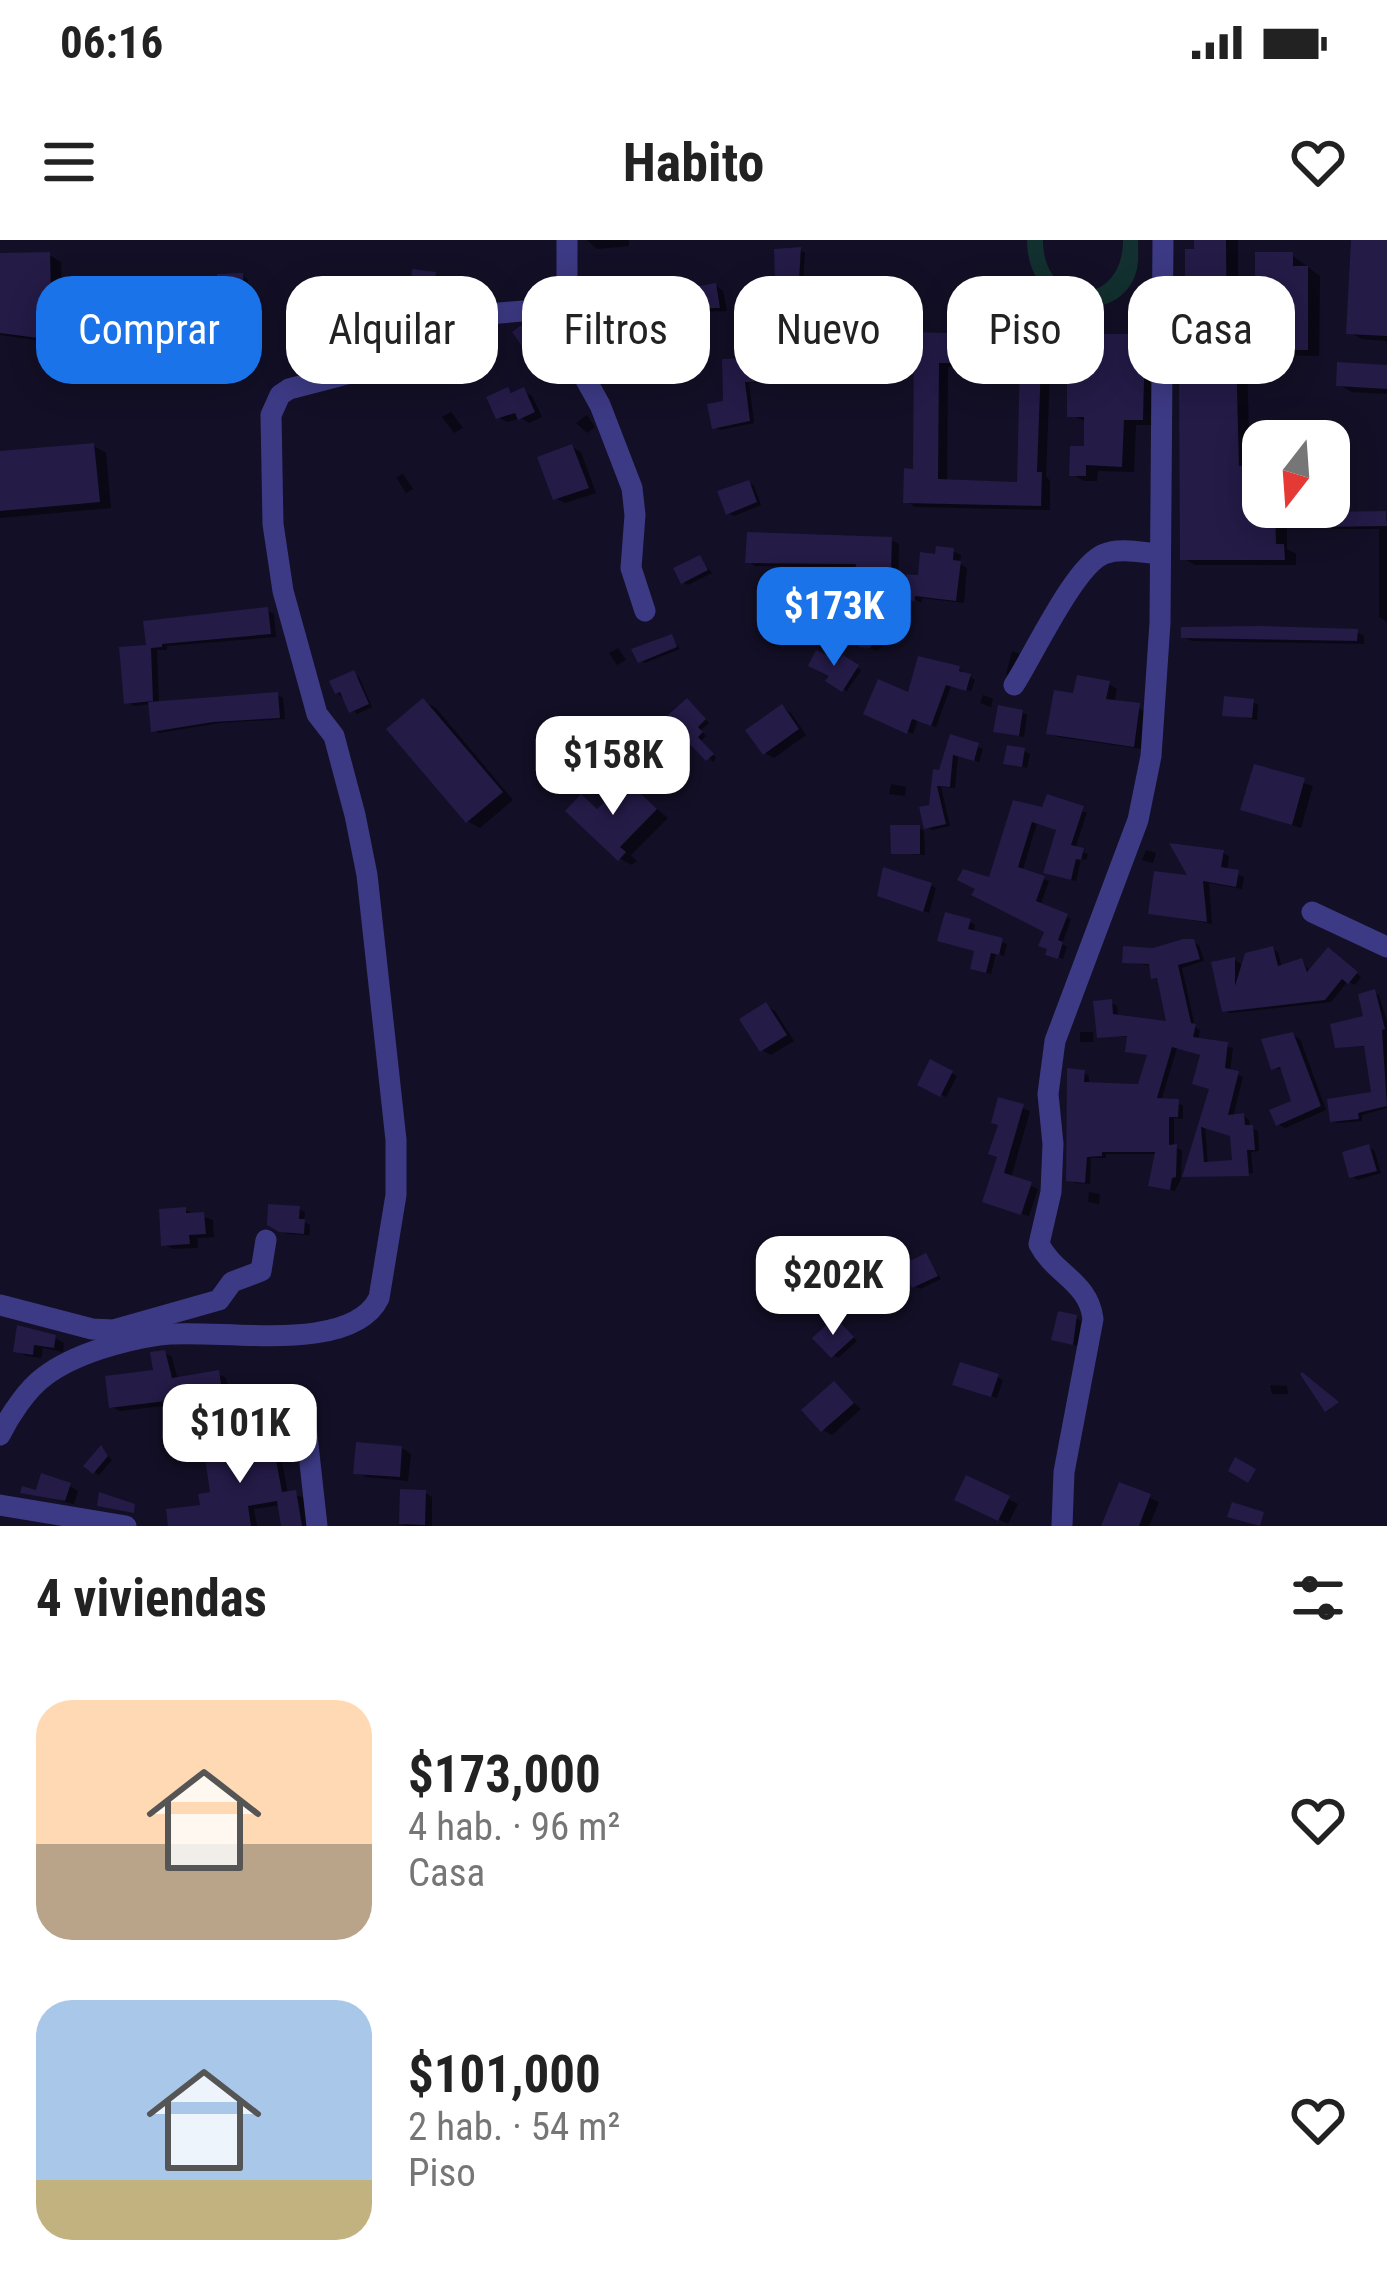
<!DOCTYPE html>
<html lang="es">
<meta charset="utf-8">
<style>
:root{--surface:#fff;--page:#f2f2f2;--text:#222;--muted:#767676;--accent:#1a73e8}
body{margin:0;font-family:"Roboto Condensed",sans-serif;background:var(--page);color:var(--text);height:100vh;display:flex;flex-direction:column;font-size:45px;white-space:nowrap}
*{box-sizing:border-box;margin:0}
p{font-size:39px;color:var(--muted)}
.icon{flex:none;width:66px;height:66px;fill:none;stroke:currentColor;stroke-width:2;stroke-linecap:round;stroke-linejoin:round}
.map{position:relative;height:1286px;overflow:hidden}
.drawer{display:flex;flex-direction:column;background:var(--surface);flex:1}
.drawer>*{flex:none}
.hud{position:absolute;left:36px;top:36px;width:1317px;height:108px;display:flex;gap:24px}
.needle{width:78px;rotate:197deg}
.controls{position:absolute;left:1242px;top:180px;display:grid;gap:24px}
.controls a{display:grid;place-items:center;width:108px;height:108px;border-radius:24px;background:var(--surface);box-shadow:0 6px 30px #0003;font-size:60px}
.price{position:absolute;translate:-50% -102px;padding:0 27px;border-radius:24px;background:#fff;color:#222;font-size:39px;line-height:78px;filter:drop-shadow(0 3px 6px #0008)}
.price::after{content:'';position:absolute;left:50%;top:72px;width:36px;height:27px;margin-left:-18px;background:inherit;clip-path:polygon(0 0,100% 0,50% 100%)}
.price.on{background:var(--accent);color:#fff}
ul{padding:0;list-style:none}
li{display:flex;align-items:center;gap:36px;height:300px;padding:0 36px}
li span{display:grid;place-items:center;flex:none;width:336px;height:240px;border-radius:36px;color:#555}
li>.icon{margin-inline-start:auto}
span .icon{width:144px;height:144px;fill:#fffc;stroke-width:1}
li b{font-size:51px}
h2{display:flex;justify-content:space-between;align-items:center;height:144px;padding:0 36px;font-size:51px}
.tag{padding:0 42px;border-radius:36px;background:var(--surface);box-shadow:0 6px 30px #0003;font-size:42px;line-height:108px}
.tag.on{background:var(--accent);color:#fff}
.status{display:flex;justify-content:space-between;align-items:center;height:84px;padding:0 60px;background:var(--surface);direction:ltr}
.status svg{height:33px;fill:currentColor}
header{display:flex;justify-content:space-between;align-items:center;height:156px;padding:0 36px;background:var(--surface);font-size:54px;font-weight:700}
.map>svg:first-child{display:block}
</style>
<div class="status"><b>06:16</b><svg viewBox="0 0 49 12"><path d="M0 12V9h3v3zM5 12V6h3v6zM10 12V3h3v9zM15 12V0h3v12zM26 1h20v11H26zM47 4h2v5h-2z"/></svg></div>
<header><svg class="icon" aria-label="menu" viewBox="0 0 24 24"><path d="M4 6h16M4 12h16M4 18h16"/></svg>Habito<svg class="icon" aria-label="heart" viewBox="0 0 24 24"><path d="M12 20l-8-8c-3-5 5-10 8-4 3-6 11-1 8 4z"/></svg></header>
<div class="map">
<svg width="1387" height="1286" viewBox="0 0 1387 1286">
<rect width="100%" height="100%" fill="#130f26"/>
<path fill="#12302f" d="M 1027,0 L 1043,0 C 1043,68 1123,69 1123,0 L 1138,0 C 1138,9 1139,20 1137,29 C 1123,88 1027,79 1027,0 Z"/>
<g fill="#0007" fill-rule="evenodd">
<polygon points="587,0 629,0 629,6 597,9"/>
<polygon points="1197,0 1238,0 1238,115 1247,121 1250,228 1263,228 1263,267 1297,270 1298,281 1287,282 1287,309 1296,314 1296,325 1195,325 1183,318 1188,111"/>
<polygon points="1354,0 1387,0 1387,101 1362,99 1349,92"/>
<polygon points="800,10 805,13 801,75 783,75 779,72"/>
<polygon points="49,15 61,22 62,58 96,62 108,69 103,110 0,95 0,16"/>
<polygon points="1292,15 1320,36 1319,116 1271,115 1258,108"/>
<polygon points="435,34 440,38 439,55 413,50"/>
<polygon points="243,36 248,40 248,57 220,54"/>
<polygon points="716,46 723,51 727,71 657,73 649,68"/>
<polygon points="620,66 625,69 624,87 595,82"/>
<polygon points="177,87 183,90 181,111 155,106"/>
<polygon points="528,89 558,127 548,134 543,130"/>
<path d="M 917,95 L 1042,99 L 1051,104 L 1046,236 L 1050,241 L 1050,270 L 915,267 L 906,261 L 916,232 ZM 959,122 L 1023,123 L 1020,245 L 947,242 L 948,127 L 959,127 Z"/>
<polygon points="1128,97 1156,110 1155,185 1136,185 1134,232 1098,231 1097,241 1084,241 1072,234 1087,209 1087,182 1070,175"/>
<polygon points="754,121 759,124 759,143 749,143 754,183 720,190 715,187 726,163"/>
<polygon points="1387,128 1387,154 1352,152 1339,145"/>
<polygon points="508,151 515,154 523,151 532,156 542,177 529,183 521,178 507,182 498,177"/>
<polygon points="451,172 463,188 454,193 442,177"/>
<polygon points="587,175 595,187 587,193 576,183"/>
<polygon points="94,206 106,213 111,268 0,278 0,214"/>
<polygon points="572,207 581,212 596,253 565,263 556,258"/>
<polygon points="403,234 413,249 406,253 396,237"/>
<polygon points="749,243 754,246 761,265 734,276 728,273"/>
<polygon points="1325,275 1387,275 1387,382 1379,377 1379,289 1333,289 1326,285"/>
<polygon points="891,300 899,304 898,337 920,338 938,317 953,311 961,315 960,324 967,328 964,363 922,358 921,363 913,358 878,411 862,406 865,379 852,374 859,327 755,326 748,321"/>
<polygon points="700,318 712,333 688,345 683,342"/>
<polygon points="267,370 274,374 276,397 167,406 167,410 157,410 159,464 278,455 283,458 285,479 220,483 159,493 154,490 151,464 134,466 127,462 149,408"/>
<polygon points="1357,392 1364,396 1364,404 1192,401 1184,397"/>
<polygon points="672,398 680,409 645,423 640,420"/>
<polygon points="618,408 626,420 617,425 609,413"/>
<polygon points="1012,411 1021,415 1009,435 1006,434"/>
<polygon points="844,419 861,430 847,451 830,440"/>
<polygon points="959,429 975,440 971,451 951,446 936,487 918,480 913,494 867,473"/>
<polygon points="353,434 359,437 372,467 357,474 337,452"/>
<polygon points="1109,444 1117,449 1114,463 1147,471 1142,509 1058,497 1050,492 1076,456"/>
<polygon points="983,455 993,459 991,467 980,463"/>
<polygon points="423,461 436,468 513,560 480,588 467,581"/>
<polygon points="1253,462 1258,465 1257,480 1226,474"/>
<polygon points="692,464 709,483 701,490 706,496 701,501 716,518 713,522 669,478"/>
<polygon points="782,468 791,473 806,495 774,518 765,513"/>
<polygon points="1022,472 1027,475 1024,497 997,490"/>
<polygon points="952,498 983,509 979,522 958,515 955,548 941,547 950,586 932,590 927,587 935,532 941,533"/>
<polygon points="1024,511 1030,514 1027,528 1007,522"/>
<polygon points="1256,527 1313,546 1301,588 1244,569"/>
<polygon points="891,544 906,547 905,556 889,554"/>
<polygon points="627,545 668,578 631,615 637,621 632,625 619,618 581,558 599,570"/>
<polygon points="1015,563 1044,570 1087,572 1075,609 1088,614 1086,620 1081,619 1076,641 1051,634 1059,590 1037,583 1022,632 1049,641 1040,666 1071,679 1062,704 1067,707 1063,719 1054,716 1047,691 991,641"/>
<polygon points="919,588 924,591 925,615 894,613"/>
<polygon points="1146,610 1156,613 1153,623 1142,620"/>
<polygon points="1223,613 1229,616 1227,631 1244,637 1242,649 1209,643 1212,684 1151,673"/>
<polygon points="931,645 936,648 929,673 906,665"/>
<polygon points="970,682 975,685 973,693 1007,704 1004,716 996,714 991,734 979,731 977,711 941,699"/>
<path d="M 1193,702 L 1199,705 L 1204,721 L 1182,728 L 1195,787 L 1200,790 L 1198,801 L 1233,808 L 1230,832 L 1243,837 L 1233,877 L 1244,876 L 1249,880 L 1250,888 L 1258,891 L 1259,911 L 1251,912 L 1253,933 L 1186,936 L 1212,849 L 1203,815 L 1177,808 L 1161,861 L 1183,865 L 1183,879 L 1174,878 L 1174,907 L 1182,910 L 1181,939 L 1175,951 L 1157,947 L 1157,914 L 1106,914 L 1106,918 L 1091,918 L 1090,944 L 1075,943 L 1069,939 L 1084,833 L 1089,836 L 1089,845 L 1141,847 L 1150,816 L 1128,810 L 1130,797 L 1100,796 L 1111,763 L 1117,766 L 1118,777 L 1170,785 L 1160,741 L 1153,737 L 1152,726 L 1125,721 ZM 1205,887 L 1233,895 L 1235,923 L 1208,925 Z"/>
<polygon points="1272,709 1278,712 1282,728 1302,721 1311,733 1334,714 1361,737 1355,745 1348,741 1331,762 1230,773 1224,770 1235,720 1244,726"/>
<polygon points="1374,753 1379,755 1387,782 1387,868 1362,875 1362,881 1337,883 1333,881 1374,855 1367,807 1338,806 1366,778"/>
<polygon points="766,766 775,771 794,801 771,815 762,810"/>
<polygon points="1080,792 1093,792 1094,802 1080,802"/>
<polygon points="1293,795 1300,799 1326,870 1285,888 1278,884 1295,863 1285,830 1273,828"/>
<polygon points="932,823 957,836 946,857 921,844"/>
<polygon points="1000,861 1030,871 1011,938 1038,949 1029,976 993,965 1000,918"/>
<polygon points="1368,907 1374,910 1381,933 1357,940 1352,936"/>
<polygon points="1089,952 1100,954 1099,964 1088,962"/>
<polygon points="299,969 305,972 304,982 310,985 309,995 287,994 270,984"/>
<polygon points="185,970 213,980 214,997 197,998 198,1008 173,1009 164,1004"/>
<polygon points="926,1016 941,1039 920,1049 914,1046"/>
<polygon points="1076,1078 1081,1081 1078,1106 1060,1101"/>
<polygon points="840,1083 857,1101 838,1118 833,1115"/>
<polygon points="20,1089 55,1098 64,1103 63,1112 43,1108 41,1118 26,1116 17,1111"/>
<polygon points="164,1113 172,1117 178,1140 218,1134 226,1138 231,1166 186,1174 189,1188 181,1189 173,1185 170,1165 120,1171 112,1167 157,1132"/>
<polygon points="997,1137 1003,1140 997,1158 961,1147"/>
<polygon points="834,1145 861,1169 832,1195 823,1190"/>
<polygon points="1270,1145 1287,1146 1288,1154 1272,1154"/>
<polygon points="269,1190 277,1195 288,1254 303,1257 308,1286 284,1286 280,1265 254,1269 257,1286 171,1286 204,1268 240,1210"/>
<polygon points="402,1208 411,1214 408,1241 366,1237 357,1232"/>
<polygon points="101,1209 112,1220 99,1235 94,1232"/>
<polygon points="967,1239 1018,1264 1008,1284 967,1264"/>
<polygon points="1121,1245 1159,1262 1149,1286 1105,1286"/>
<polygon points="70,1246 78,1251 74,1264 23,1252 38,1254"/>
<polygon points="425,1253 432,1257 432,1286 406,1286 402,1283"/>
</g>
<g fill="#241b47" fill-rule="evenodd">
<polygon points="1194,0 1226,0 1227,110 1236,110 1239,226 1263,225 1263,267 1275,267 1276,304 1284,304 1285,320 1180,320 1179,142 1181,107 1185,108 1185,9 1194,9"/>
<polygon points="1351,0 1387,0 1387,96 1346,94"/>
<polygon points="801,7 797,74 776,74 774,9"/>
<polygon points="50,12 51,53 97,59 92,105 0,93 0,13"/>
<polygon points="1255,12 1293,12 1293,26 1308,26 1308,110 1255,110"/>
<polygon points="412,29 436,32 434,54 410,51"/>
<polygon points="243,33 244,56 217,56 217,34"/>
<polygon points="716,43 720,68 646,70 646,54 673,54 672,51"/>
<polygon points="593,61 621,63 619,86 592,84"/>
<polygon points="154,82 178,84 176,110 152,108"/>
<polygon points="520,86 528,86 555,123 541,133 512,92"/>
<path d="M 914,92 L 1042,96 L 1037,232 L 1042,232 L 1041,266 L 903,263 L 904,228 L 913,229 ZM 950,118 L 1020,119 L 1017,242 L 938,239 L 939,123 L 950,123 Z"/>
<polygon points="1082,94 1129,94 1129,100 1145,100 1143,180 1124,180 1122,227 1086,225 1086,236 1069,236 1070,206 1084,206 1084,177 1067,177 1067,134 1064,134 1064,101 1082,101"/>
<polygon points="754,118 755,142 745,142 750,181 712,189 707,164 723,161 722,119"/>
<polygon points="1337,122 1387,125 1387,149 1336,146"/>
<polygon points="508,147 511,153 524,147 535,172 518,180 515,173 496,179 486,157"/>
<polygon points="94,203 100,262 0,271 0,211"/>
<polygon points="572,204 589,248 553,260 537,217"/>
<polygon points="749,240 757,262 726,275 717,251"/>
<polygon points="1386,271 1387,286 1323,287 1322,272"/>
<polygon points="747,292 892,297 891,334 918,335 920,312 935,314 936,306 954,308 953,320 961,321 956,361 915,356 914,362 904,356 870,408 859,407 862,378 849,375 856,324 745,323"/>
<polygon points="700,315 708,330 681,344 673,328"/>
<polygon points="268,367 271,394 162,404 162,407 151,408 153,461 124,464 119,407 146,405 143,381"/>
<polygon points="1261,386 1358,389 1357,401 1181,398 1181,387"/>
<polygon points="672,394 677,407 638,423 631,409"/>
<polygon points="816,410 839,421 843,415 859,425 842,452 825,441 829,436 808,426"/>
<polygon points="918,416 960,426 959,431 971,434 966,451 946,445 931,486 912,479 907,494 863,474 878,439 908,452"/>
<polygon points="354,430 369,464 349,473 340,452 335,454 329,441"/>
<polygon points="1077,435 1110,441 1106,459 1140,463 1134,507 1046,494 1054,450 1073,453"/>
<polygon points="278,452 280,478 213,482 151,492 148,462"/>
<polygon points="1224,456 1254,459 1252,478 1222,476"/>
<polygon points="423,458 503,552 466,583 386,489"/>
<polygon points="687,458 706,479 698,487 703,492 698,497 714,514 706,521 665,478"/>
<polygon points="782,464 799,489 763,515 745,490"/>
<polygon points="998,465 1023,470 1019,496 993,492"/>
<polygon points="950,494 979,503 974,521 953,515 950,547 937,546 946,584 924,589 919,567 929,565 933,529 939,530"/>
<polygon points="1007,505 1025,508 1022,527 1003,524"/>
<polygon points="1254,524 1305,538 1292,585 1240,570"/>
<polygon points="627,541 657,569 620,607 626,612 618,621 565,571 581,554 597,569"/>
<polygon points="1047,554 1084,566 1071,605 1084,608 1081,620 1076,619 1071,640 1043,633 1056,590 1032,582 1018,627 1045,636 1036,661 1068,674 1058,700 1063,702 1058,719 1045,715 1047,709 1038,706 1044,692 971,655 975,649 957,640 963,629 989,637 1013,560 1042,567"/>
<polygon points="890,585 920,585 920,614 891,614"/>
<polygon points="1169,603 1224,610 1221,627 1239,630 1236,647 1203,641 1207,682 1148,674 1154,631 1187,635"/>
<polygon points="883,627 932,643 923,672 877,656"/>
<polygon points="945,672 971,679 968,689 1003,698 999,715 991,713 986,733 970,729 974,711 937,701"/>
<path d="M 1183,699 L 1194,699 L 1200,719 L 1178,725 L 1191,783 L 1196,784 L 1193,797 L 1228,802 L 1225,828 L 1239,831 L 1228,875 L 1244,873 L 1245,885 L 1253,885 L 1255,910 L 1247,910 L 1249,936 L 1182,937 L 1209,849 L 1192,844 L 1200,815 L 1172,807 L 1157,858 L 1179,859 L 1178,877 L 1169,877 L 1169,905 L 1177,904 L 1176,937 L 1172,938 L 1170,950 L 1148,946 L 1155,912 L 1102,912 L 1102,916 L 1087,917 L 1085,943 L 1066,941 L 1067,828 L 1085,830 L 1084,842 L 1138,844 L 1147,815 L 1125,812 L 1127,796 L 1097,798 L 1093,761 L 1112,759 L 1113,774 L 1166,781 L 1157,738 L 1151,739 L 1149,724 L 1122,723 L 1123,706 L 1153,708 ZM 1201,887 L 1230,896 L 1232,920 L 1204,922 Z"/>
<polygon points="1273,706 1278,726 1302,718 1307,732 1328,707 1358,732 1348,744 1342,739 1325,760 1222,772 1211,722 1235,717 1235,746 1245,713"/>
<polygon points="1375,749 1385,789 1382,790 1387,866 1358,873 1359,879 1330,882 1327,859 1371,852 1364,806 1335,808 1330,784 1363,776 1358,754"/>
<polygon points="766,762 787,795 760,812 739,779"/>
<polygon points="1293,792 1321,866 1276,886 1269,870 1291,861 1280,827 1271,830 1261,799"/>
<polygon points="930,819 953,831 940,857 917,845"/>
<polygon points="998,857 1024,864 1004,933 1032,942 1021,975 982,962 997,917 988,914 998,885 991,883"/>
<polygon points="1369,904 1377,931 1349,938 1342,912"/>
<polygon points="268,964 300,966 299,979 305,979 304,994 279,992 267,985"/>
<polygon points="186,967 186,973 204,972 206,994 189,995 190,1004 161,1006 159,969"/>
<polygon points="926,1013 938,1036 912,1048 901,1025"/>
<polygon points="1058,1071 1077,1075 1073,1105 1051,1100"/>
<polygon points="835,1077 854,1097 831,1118 812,1098"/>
<polygon points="17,1085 56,1095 54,1108 34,1105 33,1115 13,1112"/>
<polygon points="165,1110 172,1138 219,1130 224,1163 180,1171 182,1184 170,1186 166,1161 109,1168 105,1136 153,1130 150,1112"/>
<polygon points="960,1122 999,1134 991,1157 952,1145"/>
<polygon points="1302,1132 1339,1162 1325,1172 1300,1134"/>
<polygon points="834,1141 854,1163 821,1192 801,1170"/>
<polygon points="270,1187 282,1252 296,1250 302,1286 281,1286 277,1261 248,1266 251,1286 168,1286 166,1269 200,1265 198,1254 210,1252 204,1212 236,1207 234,1192"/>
<polygon points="356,1202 402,1206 400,1237 353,1234"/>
<polygon points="101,1205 108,1216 93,1234 83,1226"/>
<polygon points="1235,1217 1256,1229 1248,1243 1228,1231"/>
<polygon points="41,1233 71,1243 65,1261 20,1253 22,1246 36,1250"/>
<polygon points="966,1235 1010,1256 998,1281 954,1260"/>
<polygon points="1119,1242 1151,1254 1139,1286 1101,1286"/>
<polygon points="400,1249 426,1250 425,1285 399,1284"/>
<polygon points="99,1252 135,1264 134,1273 97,1266"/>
<polygon points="1232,1262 1264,1272 1260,1286 1227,1277"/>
</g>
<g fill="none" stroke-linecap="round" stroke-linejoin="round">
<g stroke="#3d3a85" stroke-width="21">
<polyline points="567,0 567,50 559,68 558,90 600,165 632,248 635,275 631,328 645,371"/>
<path d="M 1014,445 C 1033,416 1075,325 1104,314 C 1120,307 1144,313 1160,314"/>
<polyline points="1312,672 1387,707"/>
<polyline points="0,1065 92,1089 113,1090 219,1060 232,1042 261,1031 266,1000"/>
<polyline points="306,1187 317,1286"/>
<path d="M 0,1195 C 10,1175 27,1149 45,1136 C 74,1114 124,1100 159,1095 C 213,1087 350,1117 379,1058 L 396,955 L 396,900 L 367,635 L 355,575 L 334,496 L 317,474 L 283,351 L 273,284 L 271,175 L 280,155 L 289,149 L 385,124 L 488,74 L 559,68"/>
<polyline points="0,1265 126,1286"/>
<path d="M 1062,1286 L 1064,1232 L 1093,1079 C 1089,1042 1054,1034 1039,1004 L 1051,952 L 1053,904 L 1048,854 L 1055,801 L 1138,580 L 1151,516 L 1160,383 L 1163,0"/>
</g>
</g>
</svg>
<div class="controls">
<a><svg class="needle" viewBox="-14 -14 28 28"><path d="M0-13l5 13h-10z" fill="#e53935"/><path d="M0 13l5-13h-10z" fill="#767676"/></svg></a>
</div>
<b class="price on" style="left:834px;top:429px">$173K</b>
<b class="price" style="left:613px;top:578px">$158K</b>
<b class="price" style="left:833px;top:1098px">$202K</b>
<b class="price" style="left:240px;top:1246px">$101K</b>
<div class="hud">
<a class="tag on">Comprar</a>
<a class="tag">Alquilar</a>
<a class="tag">Filtros</a>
<a class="tag">Nuevo</a>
<a class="tag">Piso</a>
<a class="tag">Casa</a>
</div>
</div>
<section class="drawer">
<h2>4 viviendas<svg class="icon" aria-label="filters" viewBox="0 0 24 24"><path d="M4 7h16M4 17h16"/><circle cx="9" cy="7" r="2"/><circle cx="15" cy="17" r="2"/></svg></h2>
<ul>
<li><span style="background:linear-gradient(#ffd9b3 60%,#b9a48a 0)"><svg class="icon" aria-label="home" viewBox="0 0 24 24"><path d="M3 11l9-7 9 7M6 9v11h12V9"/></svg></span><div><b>$173,000</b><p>4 hab. · 96 m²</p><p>Casa</p></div><svg class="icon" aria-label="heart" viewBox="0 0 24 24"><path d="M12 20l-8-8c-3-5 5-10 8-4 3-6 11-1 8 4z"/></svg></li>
<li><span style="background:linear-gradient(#a9c7e8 75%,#c2b280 0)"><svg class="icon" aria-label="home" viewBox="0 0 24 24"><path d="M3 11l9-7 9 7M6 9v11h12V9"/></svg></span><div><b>$101,000</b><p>2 hab. · 54 m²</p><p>Piso</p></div><svg class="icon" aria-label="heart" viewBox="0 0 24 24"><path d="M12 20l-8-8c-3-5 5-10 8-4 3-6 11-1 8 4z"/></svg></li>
</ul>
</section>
